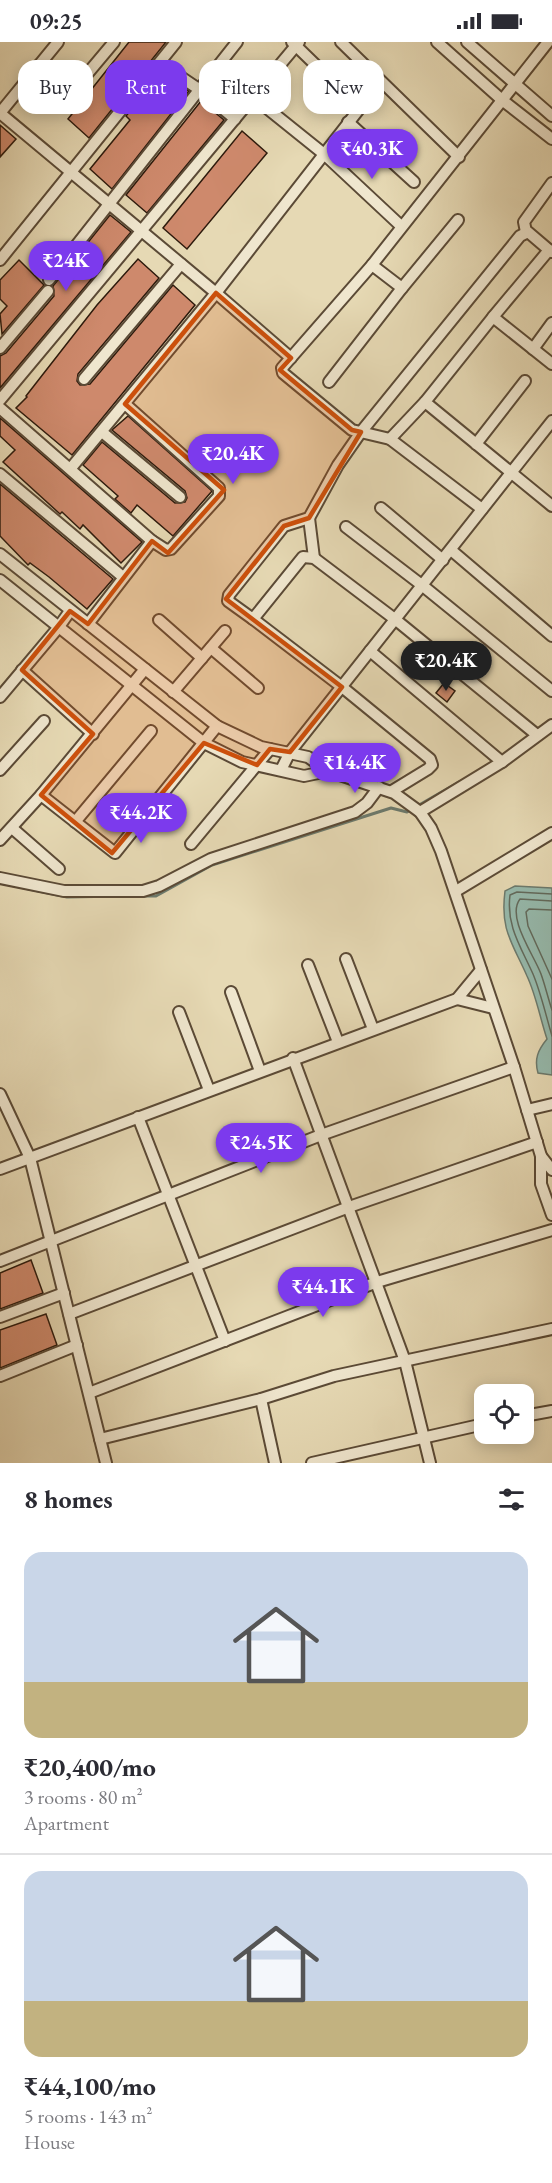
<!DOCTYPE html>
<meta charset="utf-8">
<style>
:root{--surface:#fff;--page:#f2f2f3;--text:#2b2b33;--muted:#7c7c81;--line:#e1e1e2;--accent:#7c3aed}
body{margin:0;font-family:"EB Garamond",serif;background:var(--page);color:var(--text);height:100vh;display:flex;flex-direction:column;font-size:22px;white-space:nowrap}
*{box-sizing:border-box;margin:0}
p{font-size:20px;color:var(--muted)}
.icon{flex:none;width:33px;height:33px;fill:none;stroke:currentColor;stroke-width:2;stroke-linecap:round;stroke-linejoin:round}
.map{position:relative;height:1421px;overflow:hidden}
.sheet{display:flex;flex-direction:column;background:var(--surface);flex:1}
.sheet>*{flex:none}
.hud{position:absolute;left:18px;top:18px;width:516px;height:54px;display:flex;gap:12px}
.buttons{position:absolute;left:474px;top:1342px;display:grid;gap:12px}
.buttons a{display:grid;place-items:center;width:60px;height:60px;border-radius:12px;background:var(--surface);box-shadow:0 3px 15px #0003;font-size:30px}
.price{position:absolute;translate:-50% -51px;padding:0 14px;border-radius:21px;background:var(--accent);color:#fff;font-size:20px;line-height:39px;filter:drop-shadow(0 2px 3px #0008)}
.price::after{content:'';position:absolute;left:50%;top:36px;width:18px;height:14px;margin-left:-9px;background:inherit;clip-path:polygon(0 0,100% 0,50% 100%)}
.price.active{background:#222;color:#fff}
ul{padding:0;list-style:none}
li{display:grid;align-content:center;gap:12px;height:318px;padding:0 24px}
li+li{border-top:2px solid var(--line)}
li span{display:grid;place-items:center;height:186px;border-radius:18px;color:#555}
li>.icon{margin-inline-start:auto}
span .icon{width:108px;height:108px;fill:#fffc;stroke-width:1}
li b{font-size:26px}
h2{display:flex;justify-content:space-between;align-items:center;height:72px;padding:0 24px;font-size:26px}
.chip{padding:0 21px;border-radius:18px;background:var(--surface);box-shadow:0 3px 15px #0003;font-size:21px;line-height:54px}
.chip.active{background:var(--accent);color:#fff}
.status{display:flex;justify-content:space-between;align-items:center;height:42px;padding:0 30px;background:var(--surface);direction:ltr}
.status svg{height:16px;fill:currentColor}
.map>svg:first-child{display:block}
</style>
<div class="status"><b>09:25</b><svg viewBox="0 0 49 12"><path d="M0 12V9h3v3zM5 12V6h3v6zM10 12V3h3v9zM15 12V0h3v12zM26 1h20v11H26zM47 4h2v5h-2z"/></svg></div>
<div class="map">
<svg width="552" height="1421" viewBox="0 0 552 1421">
<rect width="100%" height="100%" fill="#e6d9b4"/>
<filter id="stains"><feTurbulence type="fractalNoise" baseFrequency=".00333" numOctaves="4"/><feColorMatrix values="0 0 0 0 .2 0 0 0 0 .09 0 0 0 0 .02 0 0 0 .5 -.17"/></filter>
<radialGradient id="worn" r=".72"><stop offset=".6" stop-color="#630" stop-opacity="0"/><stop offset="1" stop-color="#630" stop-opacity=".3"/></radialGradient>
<path fill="#96baad" stroke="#6c7a6d" stroke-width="1.5" d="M 515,844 L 552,846 L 552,1033 L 538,1031 C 534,1017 538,1008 547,997 C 540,976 536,953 527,934 C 512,900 500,888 505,849 Z"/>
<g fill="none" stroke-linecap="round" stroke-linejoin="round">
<g stroke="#626a5c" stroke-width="1.5">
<path d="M 552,852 L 517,850 L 510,853 C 506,884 521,905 533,932 C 541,951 546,974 552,994"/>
<path d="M 552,859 L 520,857 C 506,875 534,913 541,932 C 545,943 548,956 552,968"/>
<polyline points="552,868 529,867 526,870 528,884 552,937"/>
</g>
<g stroke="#6c7a6d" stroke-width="3">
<polyline points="0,841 67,855 121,854"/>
<polyline points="143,854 156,854 212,823 391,766 407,770 459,740"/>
</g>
</g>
<g fill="#ce896c" stroke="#2d1a0c" stroke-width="1.5">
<polygon points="129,0 166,0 89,96 68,77"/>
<polygon points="161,31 189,49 112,147 90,127 130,78 126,74 131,68 134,71 146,58 142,54 147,48 150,51 162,38 158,34"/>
<polygon points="201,59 224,78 147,171 126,153"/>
<polygon points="0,83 16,97 0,115"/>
<polygon points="242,89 267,111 187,207 163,186"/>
<polygon points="110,173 131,190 0,346 0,314 6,311 54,254 53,244"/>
<polygon points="138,217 159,236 78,332 77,339 80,343 90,342 173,243 195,263 72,413 16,366 27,355 26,354 97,263"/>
<polygon points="19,218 44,243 2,292 0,272 7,264 0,257 0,238"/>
<polygon points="128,374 212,449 173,494 137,463 131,471 115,457 118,454 83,423 102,400 175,461 185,460 187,456 185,449 112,388"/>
<polygon points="0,376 142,500 121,521 83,483 80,487 62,470 60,472 3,420 15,408 0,394"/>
<polygon points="0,442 113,537 87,567 49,535 30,521 28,523 0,494"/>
<polygon points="444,641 455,649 447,660 436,651"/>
<polygon points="31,1218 43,1251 0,1267 0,1231"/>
<polygon points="46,1272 57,1303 0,1326 0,1288"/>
</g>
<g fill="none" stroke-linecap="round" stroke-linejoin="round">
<g stroke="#5b4a36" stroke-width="14">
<g id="minor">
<polyline points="341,0 459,115"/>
<polyline points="437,0 502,58 552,97"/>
<polyline points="467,0 552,74"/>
<polyline points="160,21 200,48 235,77"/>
<polyline points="39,23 72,50 114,0"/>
<polyline points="253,55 324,112 401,184"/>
<polyline points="0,71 216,251 360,66 292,0"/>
<polyline points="0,71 58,0"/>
<polyline points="348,80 414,140"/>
<polyline points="526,190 524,180 552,141"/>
<polyline points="0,218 176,0"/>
<polyline points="49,238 237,0"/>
<polyline points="402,246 458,178"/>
<polyline points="493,275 549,208 552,210"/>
<polyline points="0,306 48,249"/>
<polyline points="533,307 552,281"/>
<polyline points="552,322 493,275 425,360 552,464"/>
<polyline points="84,337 181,222"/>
<polyline points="329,340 402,246 372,223"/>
<polyline points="0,358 299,0"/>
<polyline points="125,362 219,446 219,454 171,507 166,508 152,499"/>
<polyline points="0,366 152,499 88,582"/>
<polyline points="102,390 180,455"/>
<polyline points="390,397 425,360"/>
<polyline points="476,402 525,339"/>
<polyline points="71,426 216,251 291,316"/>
<polyline points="0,432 123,535"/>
<polyline points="381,466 443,518"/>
<polyline points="482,467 390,397 352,388 283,331 282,326 372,223 548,0"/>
<polyline points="309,476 314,516"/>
<polyline points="346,485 423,544 552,649"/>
<polyline points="451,508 552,594"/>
<polyline points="0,512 217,684 261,705 308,715 328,729 394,751 420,770 431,786 441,809 514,1025 541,1114 541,1142 552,1173"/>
<polyline points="0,538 204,701 242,720 304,734 328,729"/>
<polyline points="253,577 228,559 229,553 284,484 309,476 338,423 361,390 520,194 528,190 549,208"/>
<polyline points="159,578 202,616"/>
<polyline points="211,606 258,646"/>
<polyline points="370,609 502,720"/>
<polyline points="22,628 93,692"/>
<polyline points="173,650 225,589"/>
<polyline points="0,655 58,586 70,569"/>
<polyline points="0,728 44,679"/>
<polyline points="281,728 290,710 552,379"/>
<polyline points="392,749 428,727 432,723 430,717 342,645 253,577 303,515 314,516 396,578 537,693"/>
<polyline points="41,753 115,811 217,684"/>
<polyline points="420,770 502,720 552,683"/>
<polyline points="75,780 151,689"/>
<polyline points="12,786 59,827"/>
<polyline points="0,798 41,753 145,627"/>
<polyline points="191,802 270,707"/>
<polyline points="0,836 64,849 143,849 159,844 211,817 355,770 367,761 379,745"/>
<polyline points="456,849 552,791"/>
<polyline points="346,917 373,987"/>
<polyline points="308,923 338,1000"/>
<polyline points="231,950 260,1029"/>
<polyline points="457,957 493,966"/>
<polyline points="179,970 209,1048"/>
<polyline points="293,1016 405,1319 430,1421"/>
<polyline points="0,1052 30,1116 106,1421"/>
<polyline points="527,1068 552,1062"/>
<polyline points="138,1075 225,1299"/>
<polyline points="541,1114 552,1128"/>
<polyline points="0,1127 457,957 481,928"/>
<polyline points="0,1219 321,1093 514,1025"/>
<polyline points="69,1272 349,1165 537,1100"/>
<polyline points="0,1275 64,1251"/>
<polyline points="0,1334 77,1303"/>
<polyline points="89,1351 377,1240 552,1188"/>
<polyline points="261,1357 275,1421"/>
<polyline points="524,1374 552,1369"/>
<polyline points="100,1397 261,1357 334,1334 552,1287"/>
<polyline points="312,1421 484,1382"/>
</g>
</g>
<use href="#minor" stroke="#efe6ce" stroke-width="10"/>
</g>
<path fill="#cc500c" fill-opacity="0.2" stroke="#cc500c" stroke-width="4.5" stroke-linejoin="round" d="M 216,251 L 291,316 L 280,328 L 352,388 L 361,390 L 309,476 L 284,484 L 226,557 L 342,645 L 290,710 L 270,707 L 257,723 L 204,701 L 112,811 L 41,753 L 93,692 L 22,628 L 70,569 L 88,582 L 152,499 L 168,511 L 224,448 L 125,362 Z"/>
<rect width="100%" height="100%" filter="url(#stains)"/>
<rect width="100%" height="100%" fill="url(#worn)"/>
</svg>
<div class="buttons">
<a><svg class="icon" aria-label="locate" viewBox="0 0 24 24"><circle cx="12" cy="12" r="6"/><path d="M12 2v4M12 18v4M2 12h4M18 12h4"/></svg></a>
</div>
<b class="price" style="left:372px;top:138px">₹40.3K</b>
<b class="price" style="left:66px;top:250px">₹24K</b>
<b class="price" style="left:233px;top:443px">₹20.4K</b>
<b class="price active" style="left:446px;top:650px">₹20.4K</b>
<b class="price" style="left:355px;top:752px">₹14.4K</b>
<b class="price" style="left:141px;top:802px">₹44.2K</b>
<b class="price" style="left:261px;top:1132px">₹24.5K</b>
<b class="price" style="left:323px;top:1276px">₹44.1K</b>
<div class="hud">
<a class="chip">Buy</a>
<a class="chip active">Rent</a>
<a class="chip">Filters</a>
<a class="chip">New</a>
</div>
</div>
<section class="sheet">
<h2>8 homes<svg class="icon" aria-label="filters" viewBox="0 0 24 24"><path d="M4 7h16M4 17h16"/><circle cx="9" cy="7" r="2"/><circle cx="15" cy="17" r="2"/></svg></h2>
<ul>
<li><span style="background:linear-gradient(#c9d6e8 70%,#c2b280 0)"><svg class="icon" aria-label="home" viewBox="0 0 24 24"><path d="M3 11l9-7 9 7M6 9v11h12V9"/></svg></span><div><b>₹20,400/mo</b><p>3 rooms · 80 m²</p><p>Apartment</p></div></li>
<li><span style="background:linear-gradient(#c9d6e8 70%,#c2b280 0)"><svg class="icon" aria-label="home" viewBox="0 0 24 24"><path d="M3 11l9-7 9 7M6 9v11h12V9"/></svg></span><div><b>₹44,100/mo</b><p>5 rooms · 143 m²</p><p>House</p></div></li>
</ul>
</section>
